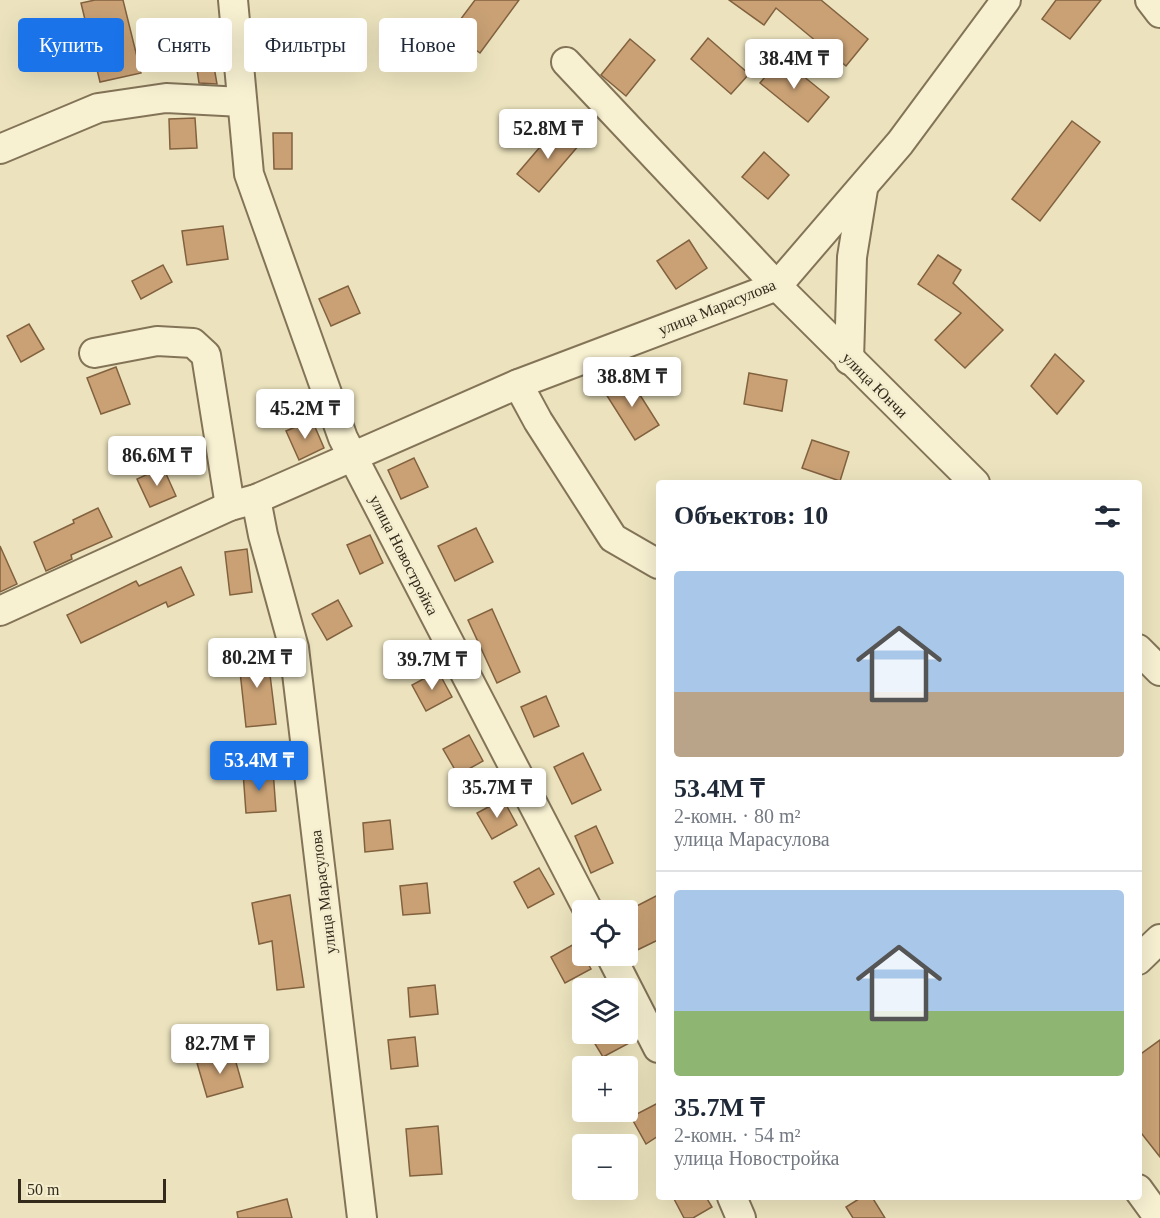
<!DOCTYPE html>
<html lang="ru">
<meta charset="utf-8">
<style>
:root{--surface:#fff;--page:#f2f2f3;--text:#1f2937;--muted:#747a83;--line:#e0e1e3;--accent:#1a73e8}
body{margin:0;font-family:"Times New Roman",serif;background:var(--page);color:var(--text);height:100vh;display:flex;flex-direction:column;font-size:22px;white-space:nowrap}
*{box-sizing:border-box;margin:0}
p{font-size:20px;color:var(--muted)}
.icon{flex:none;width:33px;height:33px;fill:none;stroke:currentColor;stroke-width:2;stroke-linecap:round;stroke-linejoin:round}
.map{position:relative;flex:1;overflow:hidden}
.details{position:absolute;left:656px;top:480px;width:486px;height:720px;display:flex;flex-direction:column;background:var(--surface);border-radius:6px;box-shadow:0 6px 24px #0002}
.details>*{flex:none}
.guide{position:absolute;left:18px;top:18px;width:548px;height:54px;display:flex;gap:12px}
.tools{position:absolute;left:572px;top:900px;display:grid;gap:12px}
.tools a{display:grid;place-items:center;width:66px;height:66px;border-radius:6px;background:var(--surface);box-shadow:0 6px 24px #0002;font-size:30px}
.scale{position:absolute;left:18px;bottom:15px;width:148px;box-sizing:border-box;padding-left:6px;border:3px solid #332a1c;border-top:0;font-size:16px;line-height:21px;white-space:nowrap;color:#332a1c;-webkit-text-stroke:4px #f4edce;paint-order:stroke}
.price{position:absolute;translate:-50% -51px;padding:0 14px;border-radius:6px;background:#fff;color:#222;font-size:20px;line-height:39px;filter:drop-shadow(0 2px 3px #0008)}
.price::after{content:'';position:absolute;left:50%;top:36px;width:18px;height:14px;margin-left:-9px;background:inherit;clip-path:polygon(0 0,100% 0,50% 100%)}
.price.selected{background:var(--accent);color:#fff}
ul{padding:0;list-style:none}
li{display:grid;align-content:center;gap:12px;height:318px;padding:0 18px}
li+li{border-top:2px solid var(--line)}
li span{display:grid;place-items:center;height:186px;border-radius:6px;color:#555}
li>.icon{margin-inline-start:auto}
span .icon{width:108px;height:108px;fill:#fffc;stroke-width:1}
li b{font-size:26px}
h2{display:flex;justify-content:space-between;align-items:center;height:72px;padding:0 18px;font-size:26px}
.pill{padding:0 21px;border-radius:6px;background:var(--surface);box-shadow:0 6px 24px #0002;font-size:21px;line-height:54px}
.pill.selected{background:var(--accent);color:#fff}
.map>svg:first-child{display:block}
</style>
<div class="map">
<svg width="1160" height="1218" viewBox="0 0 1160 1218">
<rect width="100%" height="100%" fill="#ece3be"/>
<g fill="#c9a175" stroke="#82613f" stroke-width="1.5">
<polygon points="95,0 123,0 141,73 100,82 81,3"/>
<polygon points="475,0 519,0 480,53 451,32"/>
<polygon points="729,0 821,0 868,39 846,66 776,8 764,25"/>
<polygon points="1056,0 1101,0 1070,39 1042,19"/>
<polygon points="708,38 749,74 731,94 691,59"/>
<polygon points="630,39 655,60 626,96 601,75"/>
<polygon points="781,58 829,97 808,122 760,83"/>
<polygon points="213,61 217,84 199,83 196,63"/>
<polygon points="195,118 197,148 170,149 169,119"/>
<polygon points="1072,121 1100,142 1040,221 1012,199"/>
<polygon points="557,127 579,145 539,192 517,174"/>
<polygon points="273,133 292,133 292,169 274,169"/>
<polygon points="764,152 789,175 768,199 742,177"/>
<polygon points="223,226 228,259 187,265 182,231"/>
<polygon points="689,240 707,268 676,289 657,261"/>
<polygon points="938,255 961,270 953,283 1003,330 965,368 935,340 961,313 918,284"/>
<polygon points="163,265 172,282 141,299 132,281"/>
<polygon points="348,286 360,313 331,326 319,299"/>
<polygon points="29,324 44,349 21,362 7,336"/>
<polygon points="1055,354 1084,381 1057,414 1031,386"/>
<polygon points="116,367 130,404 101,414 87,378"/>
<polygon points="749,373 787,380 782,411 744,404"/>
<polygon points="628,376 659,425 635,440 604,391"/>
<polygon points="312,420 324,448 299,460 286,431"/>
<polygon points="812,440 849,452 840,481 802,468"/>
<polygon points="414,458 428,487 401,499 388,470"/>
<polygon points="163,467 176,496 150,507 137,479"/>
<polygon points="98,508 112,537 71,555 72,559 46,571 34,542 74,523 73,520"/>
<polygon points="476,528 493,562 455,581 438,546"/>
<polygon points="370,535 383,563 360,574 347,545"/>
<polygon points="0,546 17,584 0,592"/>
<polygon points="247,549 252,592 230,595 225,552"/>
<polygon points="181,567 194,595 168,607 166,602 81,643 67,615 136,581 139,586"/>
<polygon points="338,600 352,626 327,640 312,614"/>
<polygon points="492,609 520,672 497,683 468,620"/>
<polygon points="267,650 276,724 246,727 238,653"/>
<polygon points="438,671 452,697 426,711 412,685"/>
<polygon points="546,696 559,726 534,737 521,707"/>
<polygon points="469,735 483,761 458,775 443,749"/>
<polygon points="583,753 601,790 572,804 554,767"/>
<polygon points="273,770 276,811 246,813 243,772"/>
<polygon points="503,799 517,825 492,839 477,813"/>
<polygon points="390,820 393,849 365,852 363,823"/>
<polygon points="596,826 613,863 591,873 575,836"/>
<polygon points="539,868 554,894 528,908 514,882"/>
<polygon points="427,883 430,913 403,915 400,886"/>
<polygon points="290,895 304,987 277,990 272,941 259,944 252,903"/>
<polygon points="658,895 658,940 629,954 627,911"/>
<polygon points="576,943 591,969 565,983 551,957"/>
<polygon points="435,985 438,1014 410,1017 408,988"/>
<polygon points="589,1034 632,1034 635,1040 603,1057"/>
<polygon points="415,1037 418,1066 391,1069 388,1040"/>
<polygon points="1160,1040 1160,1157 1138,1129 1138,1056"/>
<polygon points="233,1052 243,1087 207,1097 197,1063"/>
<polygon points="658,1103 658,1136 646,1144 631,1117"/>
<polygon points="438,1126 442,1174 410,1176 406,1129"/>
<polygon points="673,1197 706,1197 712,1207 693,1218 684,1218"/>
<polygon points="862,1197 872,1197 885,1218 853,1218 846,1207"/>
<polygon points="287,1199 292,1218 238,1218 237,1212"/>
</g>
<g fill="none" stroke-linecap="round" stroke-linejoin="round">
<g stroke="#837458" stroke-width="32">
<g id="minor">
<polyline points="233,0 249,174 343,438 588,910"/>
<polyline points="1150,0 1160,13"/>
<polyline points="566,62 777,286 975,483"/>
<polyline points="0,149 98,108 166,98 242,102"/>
<polyline points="94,353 157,341 193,343 206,355 230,506"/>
<polyline points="849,360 852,257 863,189"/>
<polyline points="518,384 538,421 613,538 658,564"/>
<polyline points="256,499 263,535 294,648 362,1218"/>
<polyline points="0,611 230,506 256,499 518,384 777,286 900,143 1006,0"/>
<polyline points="1138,649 1160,671"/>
<polyline points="611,956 658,1048"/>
<polyline points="1138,960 1160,939"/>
<polyline points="1138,1189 1159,1218"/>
<polyline points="732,1197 741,1218"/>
</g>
</g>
<use href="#minor" stroke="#f7f0d1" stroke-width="28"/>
</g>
<g text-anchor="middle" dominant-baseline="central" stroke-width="5" stroke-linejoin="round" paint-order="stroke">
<g font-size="16" fill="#332a1c" stroke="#f4edce">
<text transform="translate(717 307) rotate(-22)">улица Марасулова</text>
<text transform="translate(875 385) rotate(45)">улица Юнчи</text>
<text transform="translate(404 555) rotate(63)">улица Новостройка</text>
<text transform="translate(323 892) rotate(-97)">улица Марасулова</text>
</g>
</g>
</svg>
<div class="tools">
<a><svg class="icon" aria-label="locate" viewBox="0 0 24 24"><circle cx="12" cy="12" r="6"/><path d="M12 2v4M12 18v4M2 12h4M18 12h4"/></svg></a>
<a><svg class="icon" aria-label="layers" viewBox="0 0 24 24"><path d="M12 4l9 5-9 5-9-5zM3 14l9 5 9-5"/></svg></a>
<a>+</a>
<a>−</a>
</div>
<div class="scale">50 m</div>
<b class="price" style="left:794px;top:90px">38.4M ₸</b>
<b class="price" style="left:548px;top:160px">52.8M ₸</b>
<b class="price" style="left:632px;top:408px">38.8M ₸</b>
<b class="price" style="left:305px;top:440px">45.2M ₸</b>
<b class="price" style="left:157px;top:487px">86.6M ₸</b>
<b class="price" style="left:257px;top:689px">80.2M ₸</b>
<b class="price" style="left:432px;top:691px">39.7M ₸</b>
<b class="price selected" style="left:259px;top:792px">53.4M ₸</b>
<b class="price" style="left:497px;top:819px">35.7M ₸</b>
<b class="price" style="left:220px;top:1075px">82.7M ₸</b>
<div class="guide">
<a class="pill selected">Купить</a>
<a class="pill">Снять</a>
<a class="pill">Фильтры</a>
<a class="pill">Новое</a>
</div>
<section class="details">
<h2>Объектов: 10<svg class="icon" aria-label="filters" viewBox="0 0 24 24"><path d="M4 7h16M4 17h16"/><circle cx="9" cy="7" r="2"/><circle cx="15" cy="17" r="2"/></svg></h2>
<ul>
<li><span style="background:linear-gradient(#a9c7e8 65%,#b9a48a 0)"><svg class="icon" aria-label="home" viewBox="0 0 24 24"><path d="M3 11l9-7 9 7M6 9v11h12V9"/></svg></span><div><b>53.4M ₸</b><p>2-комн. · 80 m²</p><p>улица Марасулова</p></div></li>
<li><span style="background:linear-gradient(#a9c7e8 65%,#8fb573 0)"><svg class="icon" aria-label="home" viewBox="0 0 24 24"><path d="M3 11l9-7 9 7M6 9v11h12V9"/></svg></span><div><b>35.7M ₸</b><p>2-комн. · 54 m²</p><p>улица Новостройка</p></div></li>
</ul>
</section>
</div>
